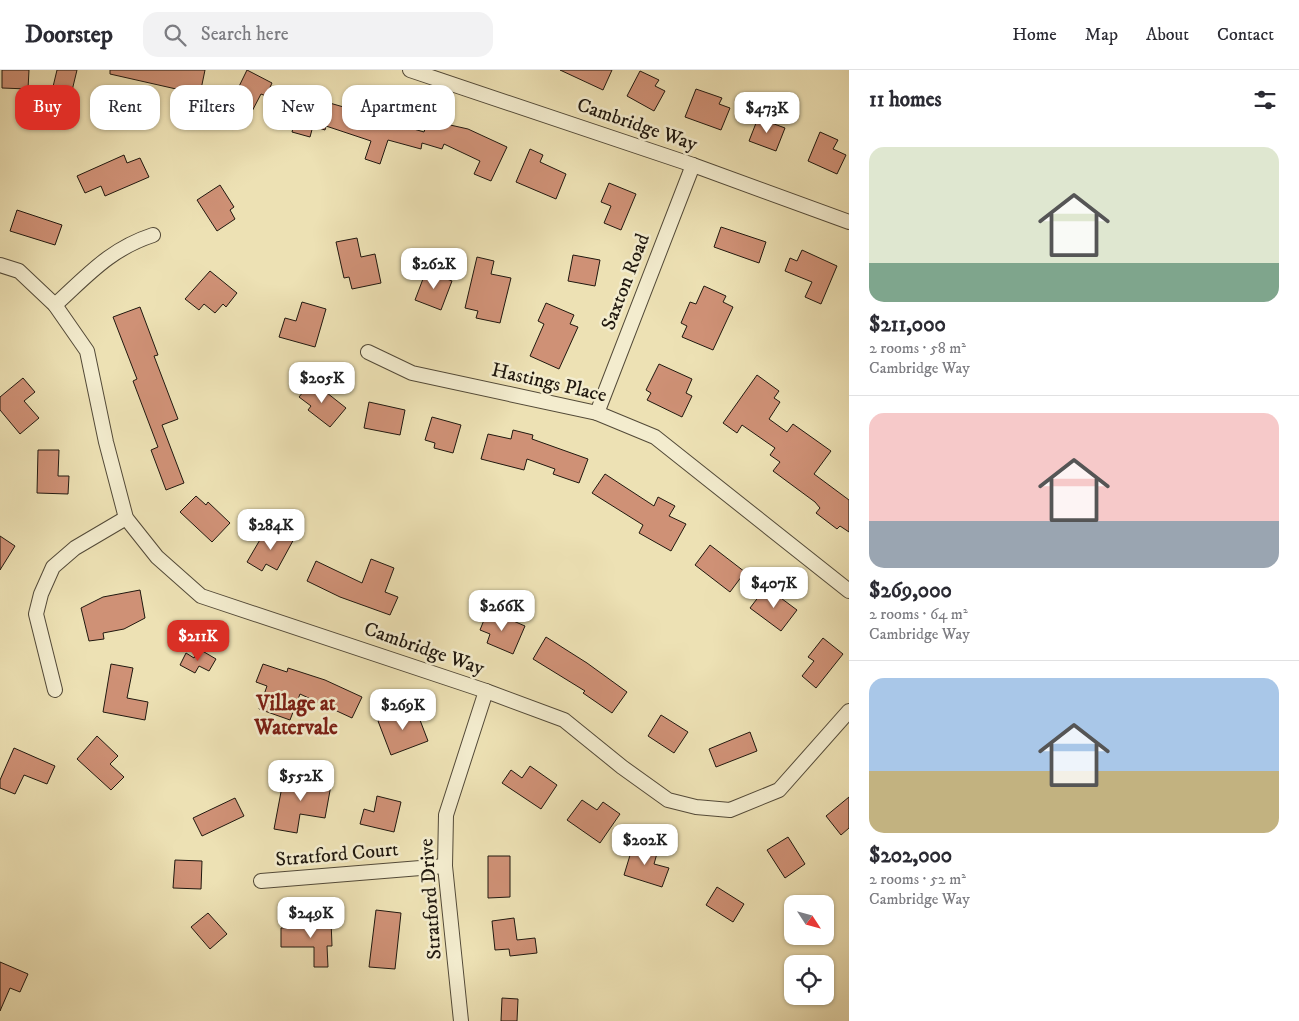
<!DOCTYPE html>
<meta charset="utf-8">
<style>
:root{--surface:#fff;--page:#f2f2f3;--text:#2b2b33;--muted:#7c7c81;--line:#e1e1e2;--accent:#d93025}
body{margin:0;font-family:"IM FELL DW Pica",serif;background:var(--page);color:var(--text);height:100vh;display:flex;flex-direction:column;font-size:19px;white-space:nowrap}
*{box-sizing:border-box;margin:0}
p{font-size:16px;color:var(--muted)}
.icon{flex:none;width:28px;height:28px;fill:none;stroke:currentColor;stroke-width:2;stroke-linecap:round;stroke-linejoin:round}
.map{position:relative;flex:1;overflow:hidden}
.details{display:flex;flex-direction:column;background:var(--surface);width:450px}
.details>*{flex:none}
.banner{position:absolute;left:15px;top:15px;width:475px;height:45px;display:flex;gap:10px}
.needle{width:32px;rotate:126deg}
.buttons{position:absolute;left:784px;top:825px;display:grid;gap:10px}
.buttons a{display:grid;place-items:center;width:50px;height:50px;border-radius:10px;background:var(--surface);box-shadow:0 1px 4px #0004;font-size:25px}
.price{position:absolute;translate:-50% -42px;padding:0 11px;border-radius:10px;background:#fff;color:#222;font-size:16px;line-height:32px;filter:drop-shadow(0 1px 2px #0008)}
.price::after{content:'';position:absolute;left:50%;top:30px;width:15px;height:11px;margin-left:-8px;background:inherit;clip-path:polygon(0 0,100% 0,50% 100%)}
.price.current{background:var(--accent);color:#fff}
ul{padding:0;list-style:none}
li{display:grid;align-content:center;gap:10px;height:265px;padding:0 20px}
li+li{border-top:1px solid var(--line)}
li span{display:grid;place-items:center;height:155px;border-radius:15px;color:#555}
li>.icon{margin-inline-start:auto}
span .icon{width:90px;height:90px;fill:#fffc;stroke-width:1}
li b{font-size:21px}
h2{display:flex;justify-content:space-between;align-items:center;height:60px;padding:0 20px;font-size:21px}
.tag{padding:0 18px;border-radius:15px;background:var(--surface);box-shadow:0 1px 4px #0004;font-size:18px;line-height:45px}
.tag.current{background:var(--accent);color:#fff}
header{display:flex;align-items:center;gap:30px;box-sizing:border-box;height:70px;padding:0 25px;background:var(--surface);border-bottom:1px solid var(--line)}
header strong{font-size:24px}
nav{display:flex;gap:28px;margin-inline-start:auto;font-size:18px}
.search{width:350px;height:45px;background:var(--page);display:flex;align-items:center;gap:12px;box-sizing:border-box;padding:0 18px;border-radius:15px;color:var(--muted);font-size:19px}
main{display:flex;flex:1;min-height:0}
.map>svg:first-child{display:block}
</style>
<header>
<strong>Doorstep</strong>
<div class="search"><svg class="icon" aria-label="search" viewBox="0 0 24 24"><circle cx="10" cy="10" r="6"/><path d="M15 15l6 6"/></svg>Search here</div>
<nav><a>Home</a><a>Map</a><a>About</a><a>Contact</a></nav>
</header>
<main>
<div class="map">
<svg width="849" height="951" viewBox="0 0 849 951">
<rect width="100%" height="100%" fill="#ede1b4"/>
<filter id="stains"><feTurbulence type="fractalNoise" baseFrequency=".004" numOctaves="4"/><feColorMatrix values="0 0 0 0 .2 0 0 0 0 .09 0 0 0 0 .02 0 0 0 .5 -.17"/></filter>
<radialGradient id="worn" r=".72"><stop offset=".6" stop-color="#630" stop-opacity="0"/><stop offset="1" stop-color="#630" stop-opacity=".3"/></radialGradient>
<g fill="#cf9176" stroke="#20180f">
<polygon points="2,0 29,0 28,19 2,18"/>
<polygon points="57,0 77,0 70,29 51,25"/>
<polygon points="110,0 205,0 199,29 184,26 185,21 110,4"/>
<polygon points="247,0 272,13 266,26 261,24 248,49 228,39"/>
<polygon points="560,0 612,0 603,20"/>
<polygon points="640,1 659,10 655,16 665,21 654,41 627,26"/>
<polygon points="696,19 722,28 719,34 730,38 721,60 685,47"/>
<polygon points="302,25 347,38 348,35 394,51 393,53 424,62 428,50 468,59 507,77 491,111 474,104 480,91 444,74 442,79 422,73 421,79 388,70 380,94 365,89 371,71 326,56 325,60 313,56 310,67 292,62"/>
<polygon points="758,48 785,58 776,81 749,71"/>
<polygon points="820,62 838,70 833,79 846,85 837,104 808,91"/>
<polygon points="530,79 543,85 540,92 566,104 556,129 516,112"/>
<polygon points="124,85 127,93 140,88 149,107 105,126 101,116 85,123 77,106"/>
<polygon points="609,113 636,124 621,160 604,153 611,136 601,132"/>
<polygon points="220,115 234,137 230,140 235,149 217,161 197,130"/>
<polygon points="17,140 62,155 55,175 10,161"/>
<polygon points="721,157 766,172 759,193 714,177"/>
<polygon points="357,168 361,187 375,184 381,213 352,219 349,207 344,208 336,172"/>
<polygon points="802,180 837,196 821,234 805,227 812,212 785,201 790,188 797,191"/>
<polygon points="573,185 600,190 595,216 568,211"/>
<polygon points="477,187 494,191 491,204 511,208 500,253 476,248 478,241 465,238"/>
<polygon points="210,201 237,223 226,237 223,234 215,243 204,234 199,240 185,229"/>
<polygon points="426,201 452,211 441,240 415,230"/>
<polygon points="704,216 726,226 723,232 733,237 713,280 682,267 687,256 681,253 690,232 696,234"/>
<polygon points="302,232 326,239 315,277 279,267 285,248 296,251"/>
<polygon points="546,233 574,245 570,254 578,257 559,299 530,286 544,254 538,251"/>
<polygon points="140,237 158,285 154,286 178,349 162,355 184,413 166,420 151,380 158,377 133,311 137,309 113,247"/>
<polygon points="659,294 692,309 686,323 692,326 682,347 647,330 651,323 646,320"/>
<polygon points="757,305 779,321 774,328 780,332 769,349 787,362 793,354 831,381 814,404 849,430 849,462 840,456 837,459 816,443 820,438 815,432 773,401 780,392 770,385 775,378 742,355 737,363 723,353"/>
<polygon points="23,308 35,322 24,331 39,348 20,364 0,340 0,327"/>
<polygon points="312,311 346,338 330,357 308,340 311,336 299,327"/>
<polygon points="369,332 405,340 400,365 364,358"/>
<polygon points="432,347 461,355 453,383 434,378 435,373 425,370"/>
<polygon points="513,360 533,365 532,369 588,389 579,413 553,404 555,399 527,389 524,400 481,389 488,364 511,369"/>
<polygon points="38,380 59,380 58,406 69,406 68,424 37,423"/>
<polygon points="605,404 654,436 658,427 675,436 669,446 686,454 671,481 639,463 643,455 592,423"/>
<polygon points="196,426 206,435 208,432 230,453 212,472 180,442"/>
<polygon points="280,459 295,467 277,500 266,494 262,501 247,492 261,468 272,474"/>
<polygon points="0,466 15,476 0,500"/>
<polygon points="710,475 745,502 730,522 695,495"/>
<polygon points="371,489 394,498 385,522 398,527 390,545 340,527 307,511 316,491 362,513"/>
<polygon points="766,517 797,540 781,561 750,538"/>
<polygon points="140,520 145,548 124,559 103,563 104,569 89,571 81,538 103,527"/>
<polygon points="488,540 525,556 513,584 487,573 490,564 480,560"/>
<polygon points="546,567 587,593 627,622 612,643 583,623 585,621 533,589"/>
<polygon points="823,568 843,584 816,618 802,606 814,591 808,587"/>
<polygon points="199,579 216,589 209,601 199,596 195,603 180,595 186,583 194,588"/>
<polygon points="111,594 133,598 127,628 148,632 145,650 103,642"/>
<polygon points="263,594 287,602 288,598 325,610 362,627 352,648 300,624 290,650 259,639 267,616 256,612"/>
<polygon points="415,637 428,671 391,685 378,651"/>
<polygon points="661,645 688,662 674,683 648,666"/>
<polygon points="750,662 757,681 716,697 709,679"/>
<polygon points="97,666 118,686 110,694 124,707 111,720 77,689"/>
<polygon points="14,678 55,696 47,714 24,705 15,724 0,718 0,710"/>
<polygon points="530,696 557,715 541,739 502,713 511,700 522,708"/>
<polygon points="284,706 331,715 325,748 300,744 297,763 274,759"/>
<polygon points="377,726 401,732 394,762 360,754 364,739 374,742"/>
<polygon points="849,727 849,758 841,765 826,746"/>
<polygon points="235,728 244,746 202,766 193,748"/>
<polygon points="582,730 597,740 603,732 620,744 600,773 567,750"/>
<polygon points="788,767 805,794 785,808 767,780"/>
<polygon points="634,772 658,780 654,794 669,798 662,817 624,805"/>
<polygon points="488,786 510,786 510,827 488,828"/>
<polygon points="175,790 202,791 201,819 173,818"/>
<polygon points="717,817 744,834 733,852 706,835"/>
<polygon points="376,840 401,843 395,899 369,897"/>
<polygon points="208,843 227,864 210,879 191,857"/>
<polygon points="514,848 517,870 535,868 537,883 510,886 509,879 495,880 492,851"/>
<polygon points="305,850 331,850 332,876 327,876 328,897 314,897 314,877 281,877 281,858 305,857"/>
<polygon points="0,892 28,904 20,922 10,918 0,941"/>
<polygon points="502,928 518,929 517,951 501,951"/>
</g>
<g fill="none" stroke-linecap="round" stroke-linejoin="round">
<g stroke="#534a38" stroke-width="16">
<g id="street">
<polyline points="410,0 693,95 849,152"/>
<polyline points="0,195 19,201 55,235 87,281 106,372 126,448 157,487 201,526 486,621 564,650 622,697 668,730 696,737 730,740 779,720 849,641"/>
<path d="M 55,235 C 88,205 110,179 153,165"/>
<polyline points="368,282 412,303 597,343 655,367 849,521"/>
<polyline points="597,343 693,95"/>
<polyline points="55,620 36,544 41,524 53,497 75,478 126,448"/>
<polyline points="261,811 445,796"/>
<polyline points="461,951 445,796 446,745 486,621"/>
</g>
</g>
<use href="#street" stroke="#f3ecce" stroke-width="14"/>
</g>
<g text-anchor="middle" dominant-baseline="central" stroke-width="5" stroke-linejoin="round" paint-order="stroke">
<g font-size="20" fill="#20180f" stroke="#f3ecce">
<text transform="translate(637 55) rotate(19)">Cambridge Way</text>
<text transform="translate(626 212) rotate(-69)">Saxton Road</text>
<text transform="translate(549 313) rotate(13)">Hastings Place</text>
<text transform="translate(424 579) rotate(19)">Cambridge Way</text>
<text transform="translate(337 785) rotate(-5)">Stratford Court</text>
<text transform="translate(431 829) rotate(-94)">Stratford Drive</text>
</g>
<g font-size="21" font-weight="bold" fill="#7a1f14" stroke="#f3ecce">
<text x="296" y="634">Village at<tspan x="296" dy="24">Watervale</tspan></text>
</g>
</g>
<rect width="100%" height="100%" filter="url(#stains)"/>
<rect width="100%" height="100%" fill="url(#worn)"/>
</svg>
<div class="buttons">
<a><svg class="needle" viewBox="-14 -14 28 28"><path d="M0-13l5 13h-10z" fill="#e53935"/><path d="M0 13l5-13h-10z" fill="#7c7c81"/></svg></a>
<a><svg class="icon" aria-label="locate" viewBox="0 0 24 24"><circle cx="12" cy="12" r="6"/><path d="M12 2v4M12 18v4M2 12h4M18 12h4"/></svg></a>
</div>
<b class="price" style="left:767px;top:64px">$473K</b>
<b class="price" style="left:434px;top:220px">$262K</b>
<b class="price" style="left:322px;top:334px">$205K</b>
<b class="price" style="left:271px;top:481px">$284K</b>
<b class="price" style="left:774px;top:539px">$407K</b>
<b class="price" style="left:502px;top:562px">$266K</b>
<b class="price current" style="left:198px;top:592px">$211K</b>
<b class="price" style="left:403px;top:661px">$269K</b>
<b class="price" style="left:301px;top:732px">$552K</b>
<b class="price" style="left:645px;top:796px">$202K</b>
<b class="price" style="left:311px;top:869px">$249K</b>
<div class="banner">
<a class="tag current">Buy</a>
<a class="tag">Rent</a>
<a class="tag">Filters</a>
<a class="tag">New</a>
<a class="tag">Apartment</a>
</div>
</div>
<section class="details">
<h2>11 homes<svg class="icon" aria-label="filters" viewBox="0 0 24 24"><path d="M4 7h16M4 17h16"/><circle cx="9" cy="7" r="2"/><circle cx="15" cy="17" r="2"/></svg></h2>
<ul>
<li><span style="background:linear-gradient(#dfe7d0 75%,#7fa58c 0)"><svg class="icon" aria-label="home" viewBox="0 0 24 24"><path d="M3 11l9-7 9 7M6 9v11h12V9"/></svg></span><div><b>$211,000</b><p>2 rooms · 58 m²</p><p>Cambridge Way</p></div></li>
<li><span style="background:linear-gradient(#f6c9c9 70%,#9aa5b1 0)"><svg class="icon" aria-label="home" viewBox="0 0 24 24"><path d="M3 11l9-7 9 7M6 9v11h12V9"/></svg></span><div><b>$269,000</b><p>2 rooms · 64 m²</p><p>Cambridge Way</p></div></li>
<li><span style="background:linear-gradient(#a9c7e8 60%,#c2b280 0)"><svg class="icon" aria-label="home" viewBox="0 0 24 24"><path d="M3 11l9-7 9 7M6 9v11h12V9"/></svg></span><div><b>$202,000</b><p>2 rooms · 52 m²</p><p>Cambridge Way</p></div></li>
</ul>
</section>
</main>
